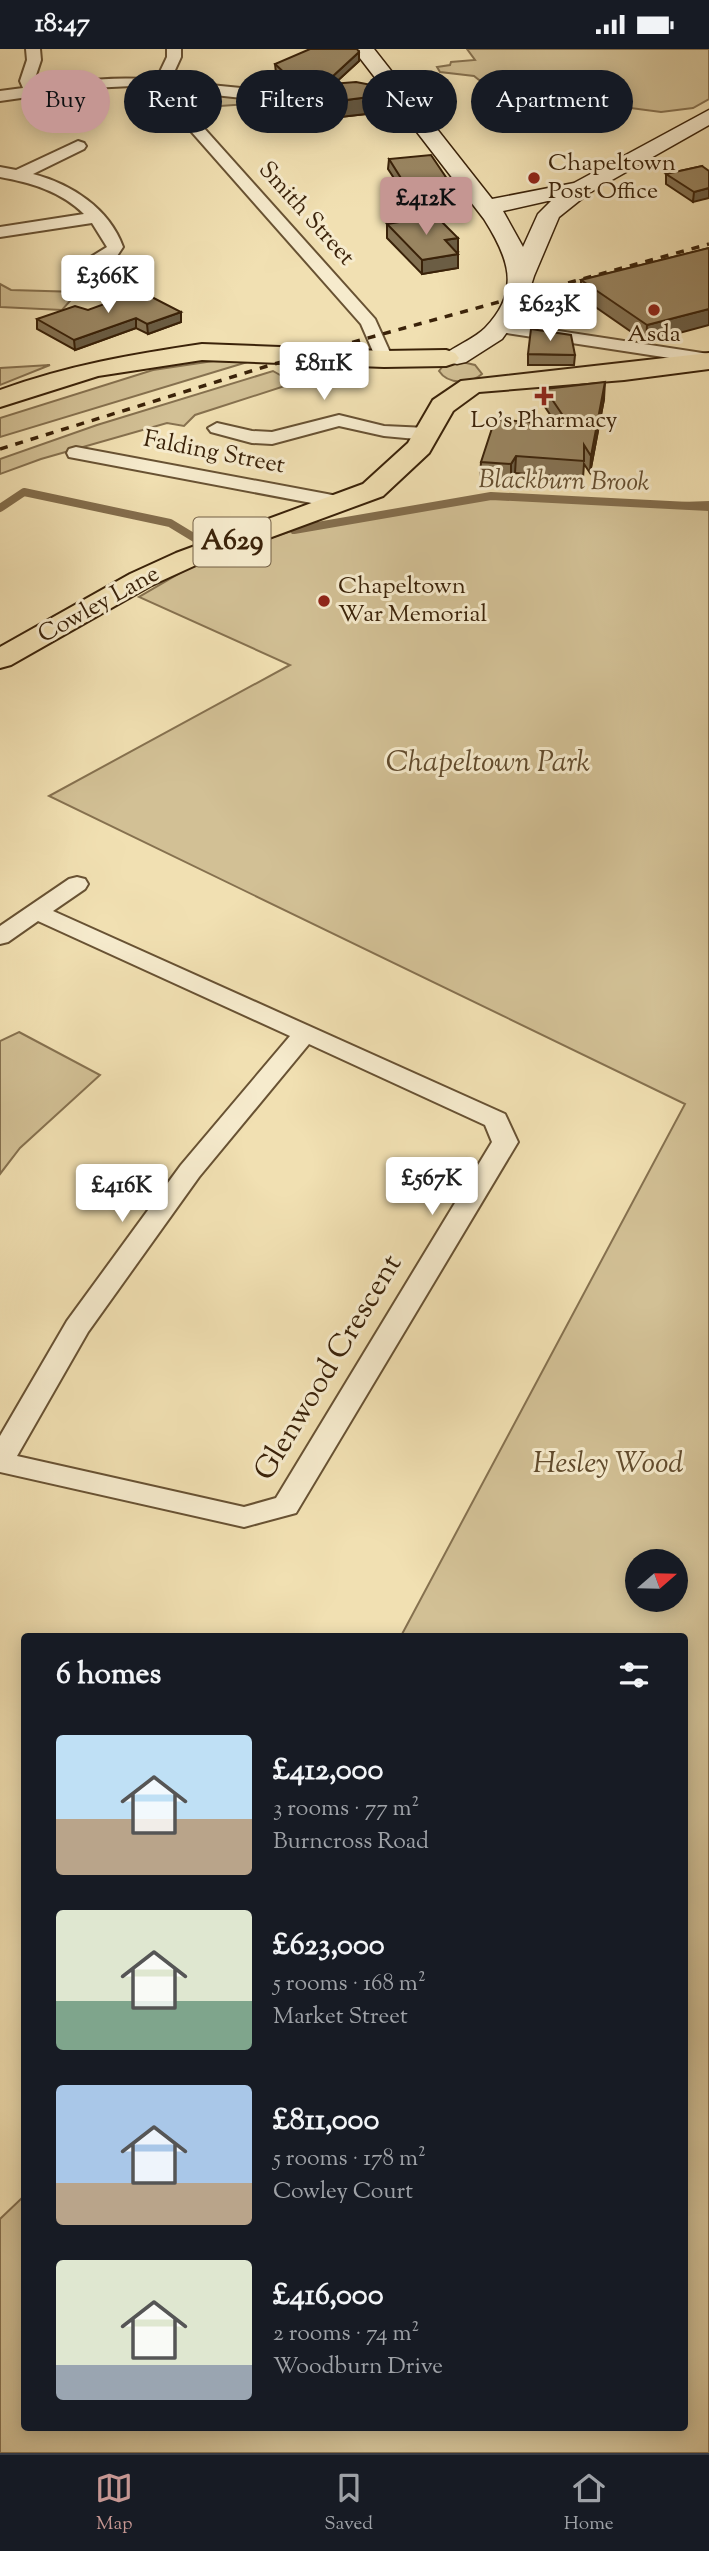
<!DOCTYPE html>
<meta charset="utf-8">
<style>
:root{--surface:#171b24;--page:#242831;--text:#f1f3f6;--muted:#9ea1a6;--line:#363941;--accent:#c59692}
body{margin:0;font-family:"Sorts Mill Goudy",serif;background:var(--page);color:var(--text);height:100vh;display:flex;flex-direction:column;font-size:26px;white-space:nowrap}
*{box-sizing:border-box;margin:0}
p{font-size:23px;color:var(--muted)}
.icon{flex:none;width:38px;height:38px;fill:none;stroke:currentColor;stroke-width:2;stroke-linecap:round;stroke-linejoin:round}
.map{position:relative;flex:1;overflow:hidden}
.side{position:absolute;left:21px;top:1584px;width:667px;height:798px;display:flex;flex-direction:column;background:var(--surface);border-radius:7px;box-shadow:0 4px 18px #0003}
.side>*{flex:none}
.top-card{position:absolute;left:21px;top:21px;width:668px;height:63px;display:flex;gap:14px}
.needle{width:46px;rotate:70deg}
.fabs{position:absolute;left:625px;top:1500px;display:grid;gap:14px}
.fabs a{display:grid;place-items:center;width:63px;height:63px;border-radius:50%;background:var(--surface);box-shadow:0 4px 18px #0003;font-size:35px}
.price{position:absolute;translate:-50% -60px;padding:0 16px;border-radius:7px;background:#fff;color:#222;font-size:23px;line-height:46px;filter:drop-shadow(0 2px 4px #0008)}
.price::after{content:'';position:absolute;left:50%;top:42px;width:21px;height:16px;margin-left:-10px;background:inherit;clip-path:polygon(0 0,100% 0,50% 100%)}
.price.active{background:var(--accent);color:#111}
ul{padding:0;list-style:none}
li{display:flex;align-items:center;gap:21px;height:175px;padding:0 35px}
li span{display:grid;place-items:center;flex:none;width:196px;height:140px;border-radius:7px;color:#555}
li>.icon{margin-inline-start:auto}
span .icon{width:84px;height:84px;fill:#fffc;stroke-width:1}
li b{font-size:30px}
h2{display:flex;justify-content:space-between;align-items:center;height:84px;padding:0 35px;font-size:30px}
.pill{padding:0 24px;border-radius:32px;background:var(--surface);box-shadow:0 4px 18px #0003;font-size:24px;line-height:63px}
.pill.active{background:var(--accent);color:#111}
.status{display:flex;justify-content:space-between;align-items:center;height:49px;padding:0 35px;background:var(--surface);direction:ltr}
.status svg{height:19px;fill:currentColor}
.dock{display:flex;justify-content:space-around;align-items:center;height:98px;border-top:2px solid var(--line);background:var(--surface);font-size:19px;color:var(--muted)}
.dock a{display:grid;justify-items:center;gap:4px}
.dock .active{color:var(--accent)}
.map>svg:first-child{display:block}
</style>
<div class="status"><b>18:47</b><svg viewBox="0 0 49 12"><path d="M0 12V9h3v3zM5 12V6h3v6zM10 12V3h3v9zM15 12V0h3v12zM26 1h20v11H26zM47 4h2v5h-2z"/></svg></div>
<div class="map">
<svg width="709" height="2404" viewBox="0 0 709 2404">
<rect width="100%" height="100%" fill="#f1e0b2"/>
<filter id="stains"><feTurbulence type="fractalNoise" baseFrequency=".00286" numOctaves="4"/><feColorMatrix values="0 0 0 0 .2 0 0 0 0 .09 0 0 0 0 .02 0 0 0 .5 -.17"/></filter>
<radialGradient id="worn" r=".72"><stop offset=".6" stop-color="#630" stop-opacity="0"/><stop offset="1" stop-color="#630" stop-opacity=".3"/></radialGradient>
<g fill="#d2c095" stroke="#86714f" stroke-width="2" fill-rule="evenodd">
<polygon points="467,0 709,0 709,50 693,59 661,63 524,45 507,46 501,42 494,43 474,27 440,23 437,18 450,16 451,13 475,11"/>
<polygon points="162,42 280,49 280,53 220,57 216,53 202,54 167,50"/>
<polygon points="0,235 11,241 78,243 62,261 0,258"/>
<polygon points="220,311 254,311 0,388 0,369 153,321"/>
<path d="M 462,313 L 475,316 L 482,325 C 471,335 448,336 439,322 L 443,317 Z"/>
<polygon points="50,316 0,336 0,319"/>
<polygon points="273,322 294,334 195,366 184,377 167,374 41,410 0,425 0,410 97,376"/>
<path d="M 491,447 L 653,455 L 709,453 L 709,2404 L 0,2404 L 0,2170 L 24,2147 L 24,2378 L 684,2378 L 684,1587 L 401,1587 L 685,1055 L 49,747 L 290,616 L 139,548 L 199,513 L 294,481 ZM 637,1512 L 676,1512 L 676,1550 L 637,1550 Z"/>
<polygon points="19,983 100,1026 20,1099 0,1125 0,992"/>
</g>
<g fill="none" stroke-linecap="round" stroke-linejoin="round">
<g stroke="#836d4c" stroke-width="8">
<polyline points="0,459 24,443 170,474 198,491"/>
<polyline points="294,481 491,447 709,458"/>
</g>
<g stroke="#685233" stroke-width="4">
<g id="street">
<path d="M 26,0 L 40,0 L 41,11 L 34,32 L 37,38 C 77,32 115,27 156,31 L 167,8 L 167,0 L 181,0 L 181,8 L 170,32 L 261,41 L 339,39 L 347,44 L 339,49 L 261,51 L 132,37 L 91,39 L 0,52 L 0,42 L 23,39 L 20,32 L 27,11 Z"/>
<polygon points="172,47 177,49 375,270 393,310 390,314 378,314 361,275 167,55 164,52"/>
<path d="M 78,92 L 84,94 L 86,97 L 84,100 L 33,125 C 71,135 109,159 123,198 L 115,210 L 87,223 L 79,218 L 81,214 L 107,198 L 92,174 L 0,188 L 0,178 L 84,165 C 60,142 32,134 0,128 L 0,118 L 16,121 Z"/>
<polygon points="500,273 709,305 709,315 494,282 491,278 494,274"/>
<polygon points="339,366 384,377 427,379 436,385 427,391 384,387 339,377 272,395 252,394 211,383 208,379 217,374 252,382 272,383"/>
<polygon points="76,398 343,448 353,454 343,460 69,408 67,404 69,400"/>
<path d="M 77,828 L 85,830 L 88,835 L 85,840 L 53,862 L 505,1065 L 518,1093 L 296,1464 L 244,1478 L 0,1423 L 0,1387 L 67,1272 L 181,1116 L 290,987 L 38,872 L 8,893 L 0,895 L 0,877 L 69,830 ZM 309,995 L 485,1076 L 492,1093 L 276,1449 L 244,1458 L 17,1407 L 88,1283 L 199,1128 Z"/>
</g>
</g>
<g stroke="#3a2209" stroke-width="3">
<path id="secondary" d="M 353,0 L 374,0 L 492,150 L 574,134 L 709,61 L 709,76 L 589,144 L 559,168 L 534,227 L 523,261 L 502,290 L 466,313 L 457,315 L 448,313 L 445,308 L 448,303 C 460,295 476,288 485,279 C 522,241 508,208 484,170 ZM 552,151 L 538,165 L 523,198 L 503,162 Z"/>
</g>
<g stroke="#3a2209" stroke-width="4">
<g id="primary">
<path d="M 202,295 L 384,302 L 446,301 L 455,304 L 459,309 L 455,314 L 446,317 L 384,318 L 202,311 L 98,327 L 0,358 L 0,341 C 70,316 129,306 202,295 Z"/>
<polygon points="709,304 709,320 624,331 479,343 453,362 429,404 383,447 196,516 150,537 11,616 0,619 0,598 130,525 176,504 363,435 408,394 433,351 461,332"/>
</g>
</g>
<use href="#street" fill="#f6ebcd" fill-rule="evenodd"/>
<use href="#secondary" fill="#f6ebcd" fill-rule="evenodd"/>
<use href="#primary" fill="#f1e0b2" fill-rule="evenodd"/>
<polyline stroke="#3a2209" stroke-width="3.5" stroke-dasharray="8 8" stroke-linecap="butt" points="0,400 274,315 709,195"/>
</g>
<g fill="#847253" stroke="#3a2209" stroke-width="2">
<polygon points="359,3 359,12 334,35 392,40 392,62 323,70 305,53 305,38 290,38 276,24 275,15"/>
<polygon points="389,110 460,159 416,163 388,120"/>
<polygon points="702,117 693,153 666,135 666,125"/>
<polygon points="387,175 458,203 457,204 458,219 422,225 387,189"/>
<polygon points="709,199 646,293 581,248 581,231"/>
<polygon points="88,261 181,263 181,273 148,285 136,279 75,301 37,280 37,270"/>
<polygon points="528,305 575,306 574,316 528,316"/>
<polygon points="545,340 604,350 590,424 584,415 583,429 515,424 511,432 480,430 481,413 557,376 545,358"/>
</g>
<g fill="#6b5d44" stroke="#3a2209" stroke-width="2">
<polygon points="359,3 359,12 333,36 333,27"/>
<polygon points="392,45 392,62 323,70 323,54"/>
<polygon points="709,139 709,149 693,153 694,143"/>
<polygon points="460,149 460,159 416,163 416,153"/>
<polygon points="458,189 458,203 445,206 445,191"/>
<polygon points="458,205 458,219 422,225 422,211"/>
<polygon points="709,260 709,276 646,293 647,276"/>
<polygon points="181,263 181,273 148,285 147,275"/>
<polygon points="136,269 136,279 75,301 74,291"/>
<polygon points="605,333 604,350 590,424 591,407"/>
<polygon points="516,407 515,424 511,432 511,415"/>
</g>
<g fill="#998561" stroke="#3a2209" stroke-width="2">
<polygon points="310,0 357,0 359,3 333,27 290,29 275,15"/>
<polygon points="356,33 392,40 392,45 323,54 305,37"/>
<polygon points="431,106 460,149 416,153 389,110"/>
<polygon points="702,117 709,122 709,139 694,143 666,125"/>
<polygon points="436,167 458,189 445,191 458,205 422,211 387,175"/>
<polygon points="709,199 709,260 647,276 581,231"/>
<polygon points="140,242 181,263 147,275 136,269 74,291 37,270 75,257 88,261"/>
<polygon points="531,280 571,286 575,306 528,305"/>
<polygon points="605,333 591,407 584,396 584,412 516,407 511,415 481,413 495,370 570,377 545,340"/>
</g>
<g fill="#8f2418" stroke="#f6ebcd" stroke-width="2.5">
<circle cx="534" cy="129" r="7"/>
<circle cx="654" cy="261" r="7"/>
<path d="M540.5 336.5h7v7h7v7h-7v7h-7v-7h-7v-7h7z"/>
<circle cx="324" cy="552" r="7"/>
</g>
<g text-anchor="middle" dominant-baseline="central" stroke-width="6" stroke-linejoin="round" paint-order="stroke">
<g font-size="24" fill="#3a2209" stroke="#f6ebcd" text-anchor="start">
<text x="548" y="115">Chapeltown<tspan x="548" dy="28">Post Office</tspan></text>
<text x="654" y="286" text-anchor="middle">Asda</text>
<text x="544" y="372" text-anchor="middle">Lo's Pharmacy</text>
<text x="338" y="538">Chapeltown<tspan x="338" dy="28">War Memorial</tspan></text>
</g>
<g font-size="24" fill="#3a2209" stroke="#f6ebcd">
<text transform="translate(306 165) rotate(48)">Smith Street</text>
<text transform="translate(214 404) rotate(11)">Falding Street</text>
<text transform="translate(99 556) rotate(-29)">Cowley Lane</text>
</g>
<g font-size="26" font-style="italic" fill="#644e30" stroke="#f6ebcd">
<text transform="translate(564 433) rotate(1)">Blackburn Brook</text>
</g>
<rect fill="#f6ebcd" stroke="#725e44" stroke-width="2" x="193.5" y="468.5" width="77" height="49" rx="5"/>
<g font-size="28" font-weight="bold" fill="#3a2209">
<text x="232" y="493">A629</text>
</g>
<g font-size="30" font-style="italic" fill="#604a2c" stroke="#f6ebcd">
<text x="488" y="714">Chapeltown Park</text>
<text x="608" y="1415">Hesley Wood</text>
</g>
<g font-size="30" fill="#3a2209" stroke="#f6ebcd">
<text transform="translate(329 1319) rotate(-59)">Glenwood Crescent</text>
</g>
</g>
<rect width="100%" height="100%" filter="url(#stains)"/>
<rect width="100%" height="100%" fill="url(#worn)"/>
</svg>
<div class="fabs">
<a><svg class="needle" viewBox="-14 -14 28 28"><path d="M0-13l5 13h-10z" fill="#e53935"/><path d="M0 13l5-13h-10z" fill="#9ea1a6"/></svg></a>
</div>
<b class="price active" style="left:426px;top:188px">£412K</b>
<b class="price" style="left:108px;top:266px">£366K</b>
<b class="price" style="left:550px;top:294px">£623K</b>
<b class="price" style="left:324px;top:353px">£811K</b>
<b class="price" style="left:432px;top:1168px">£567K</b>
<b class="price" style="left:122px;top:1175px">£416K</b>
<div class="top-card">
<a class="pill active">Buy</a>
<a class="pill">Rent</a>
<a class="pill">Filters</a>
<a class="pill">New</a>
<a class="pill">Apartment</a>
</div>
<section class="side">
<h2>6 homes<svg class="icon" aria-label="filters" viewBox="0 0 24 24"><path d="M4 7h16M4 17h16"/><circle cx="9" cy="7" r="2"/><circle cx="15" cy="17" r="2"/></svg></h2>
<ul>
<li><span style="background:linear-gradient(#bfe0f5 60%,#b9a48a 0)"><svg class="icon" aria-label="home" viewBox="0 0 24 24"><path d="M3 11l9-7 9 7M6 9v11h12V9"/></svg></span><div><b>£412,000</b><p>3 rooms · 77 m²</p><p>Burncross Road</p></div></li>
<li><span style="background:linear-gradient(#dfe7d0 65%,#7fa58c 0)"><svg class="icon" aria-label="home" viewBox="0 0 24 24"><path d="M3 11l9-7 9 7M6 9v11h12V9"/></svg></span><div><b>£623,000</b><p>5 rooms · 168 m²</p><p>Market Street</p></div></li>
<li><span style="background:linear-gradient(#a9c7e8 70%,#b9a48a 0)"><svg class="icon" aria-label="home" viewBox="0 0 24 24"><path d="M3 11l9-7 9 7M6 9v11h12V9"/></svg></span><div><b>£811,000</b><p>5 rooms · 178 m²</p><p>Cowley Court</p></div></li>
<li><span style="background:linear-gradient(#dfe7d0 75%,#9aa5b1 0)"><svg class="icon" aria-label="home" viewBox="0 0 24 24"><path d="M3 11l9-7 9 7M6 9v11h12V9"/></svg></span><div><b>£416,000</b><p>2 rooms · 74 m²</p><p>Woodburn Drive</p></div></li>
</ul>
</section>
</div>
<nav class="dock">
<a class="active"><svg class="icon" aria-label="map" viewBox="0 0 24 24"><path d="M3 6l6-2 6 2 6-2v14l-6 2-6-2-6 2zM9 4v14M15 6v14"/></svg>Map</a>
<a><svg class="icon" aria-label="saved" viewBox="0 0 24 24"><path d="M7 4h10v16l-5-4-5 4z"/></svg>Saved</a>
<a><svg class="icon" aria-label="home" viewBox="0 0 24 24"><path d="M3 11l9-7 9 7M6 9v11h12V9"/></svg>Home</a>
</nav>
